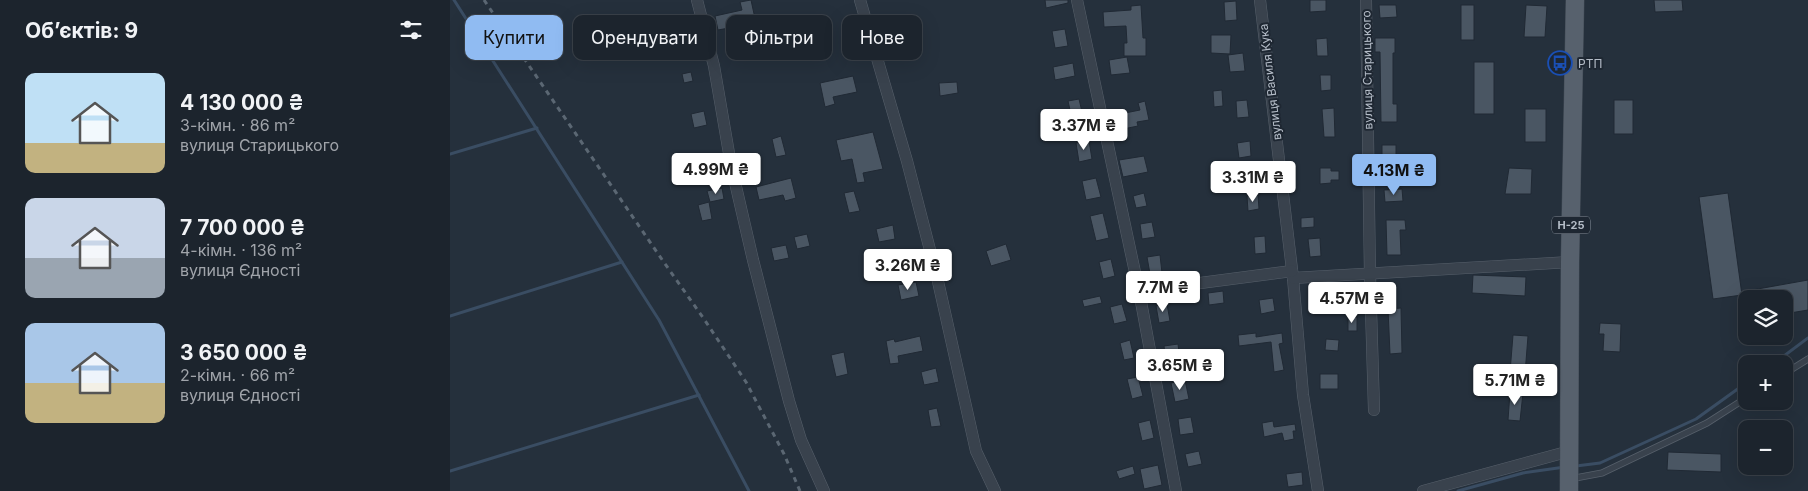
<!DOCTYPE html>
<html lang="uk">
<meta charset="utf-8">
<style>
:root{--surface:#1c242d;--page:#252c35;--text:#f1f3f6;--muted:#a0a4aa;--line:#3a4149;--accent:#90bbf2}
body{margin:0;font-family:Inter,sans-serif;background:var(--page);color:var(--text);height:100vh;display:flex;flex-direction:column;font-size:19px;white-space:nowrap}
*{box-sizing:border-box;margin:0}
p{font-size:16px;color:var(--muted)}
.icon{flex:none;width:28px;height:28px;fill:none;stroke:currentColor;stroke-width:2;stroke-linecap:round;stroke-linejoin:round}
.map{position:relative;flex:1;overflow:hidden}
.drawer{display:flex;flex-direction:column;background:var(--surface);width:450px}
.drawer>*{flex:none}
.guide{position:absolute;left:15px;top:15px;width:475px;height:45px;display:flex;gap:10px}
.controls{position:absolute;left:1288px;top:290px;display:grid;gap:10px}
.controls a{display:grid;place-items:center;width:55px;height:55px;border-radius:10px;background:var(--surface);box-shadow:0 5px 20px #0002,0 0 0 1px var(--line);font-size:25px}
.price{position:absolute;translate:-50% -42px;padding:0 11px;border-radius:5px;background:#fff;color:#222;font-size:16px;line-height:32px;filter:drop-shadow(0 1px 2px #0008)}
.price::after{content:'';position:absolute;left:50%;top:30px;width:15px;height:11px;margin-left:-8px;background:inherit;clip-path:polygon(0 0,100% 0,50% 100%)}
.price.current{background:var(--accent);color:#111}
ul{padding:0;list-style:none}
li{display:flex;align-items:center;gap:15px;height:125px;padding:0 25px}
li span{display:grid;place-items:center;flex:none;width:140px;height:100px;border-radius:10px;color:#555}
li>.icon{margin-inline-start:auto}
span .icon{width:60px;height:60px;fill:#fffc;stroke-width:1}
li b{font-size:21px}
h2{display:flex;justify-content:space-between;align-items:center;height:60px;padding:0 25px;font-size:21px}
.pill{padding:0 18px;border-radius:10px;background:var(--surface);box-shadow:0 5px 20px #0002,0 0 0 1px var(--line);font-size:18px;line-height:45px}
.pill.current{background:var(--accent);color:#111}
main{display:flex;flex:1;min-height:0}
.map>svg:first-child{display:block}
</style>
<main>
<section class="drawer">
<h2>Об’єктів: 9<svg class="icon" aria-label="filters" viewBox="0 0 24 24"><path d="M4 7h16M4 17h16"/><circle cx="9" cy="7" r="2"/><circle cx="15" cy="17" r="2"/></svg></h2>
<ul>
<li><span style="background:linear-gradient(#bfe0f5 70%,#c2b280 0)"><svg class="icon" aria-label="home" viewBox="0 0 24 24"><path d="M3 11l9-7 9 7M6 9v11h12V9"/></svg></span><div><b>4 130 000 ₴</b><p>3-кімн. · 86 m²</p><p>вулиця Старицького</p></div></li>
<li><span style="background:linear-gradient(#c9d6e8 60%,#9aa5b1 0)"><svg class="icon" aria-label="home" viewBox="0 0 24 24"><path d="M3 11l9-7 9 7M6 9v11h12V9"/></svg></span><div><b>7 700 000 ₴</b><p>4-кімн. · 136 m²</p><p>вулиця Єдності</p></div></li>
<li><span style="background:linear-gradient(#a9c7e8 60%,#c2b280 0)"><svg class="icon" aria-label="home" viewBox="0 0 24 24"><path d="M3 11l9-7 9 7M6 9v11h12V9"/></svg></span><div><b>3 650 000 ₴</b><p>2-кімн. · 66 m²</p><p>вулиця Єдності</p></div></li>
</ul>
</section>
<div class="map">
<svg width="1358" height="491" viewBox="0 0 1358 491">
<rect width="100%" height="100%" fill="#25303c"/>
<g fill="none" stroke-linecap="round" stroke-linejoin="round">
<g stroke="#3a4d63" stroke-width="3">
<polyline points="4,0 209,320 299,491"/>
<polyline points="0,154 87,128"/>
<polyline points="0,316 172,262"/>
<polyline points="1323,364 1358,338"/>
<polyline points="1126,466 1150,463 1246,419 1296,383"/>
<polyline points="0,471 249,395"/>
<polyline points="1008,491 1073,473 1115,467"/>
</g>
</g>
<g fill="#4a5663" stroke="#202934">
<polygon points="301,0 306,23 268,30 265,16 292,10 290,2"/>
<polygon points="595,0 618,0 618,3 596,8"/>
<polygon points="860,0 876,0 876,11 860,12"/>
<polygon points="1204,0 1232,0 1233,11 1205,12"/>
<polygon points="786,1 787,20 775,21 774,2"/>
<polygon points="691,5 693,38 696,38 696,56 674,56 674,43 677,43 676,26 654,27 653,12 681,10 681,6"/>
<polygon points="929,5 946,5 947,17 930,18"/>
<rect x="1011" y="5" width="13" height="35"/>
<polygon points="1076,5 1097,6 1095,37 1074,37"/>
<polygon points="232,19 236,38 221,41 221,37 199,41 195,23 207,21 208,24"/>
<polygon points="615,29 618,46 605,48 602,31"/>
<polygon points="761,35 781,35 780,54 761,53"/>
<polygon points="877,38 878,56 867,56 866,39"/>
<polygon points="925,38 945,38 945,53 943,53 943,104 947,104 947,122 931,122 930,52 925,52"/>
<polygon points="793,53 795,71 780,72 778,55"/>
<polygon points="677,57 680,73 661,75 659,60"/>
<rect x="1024" y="62" width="20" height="52"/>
<polygon points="623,63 625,76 605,80 603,67"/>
<polygon points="241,72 243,81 234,83 232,74"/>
<polygon points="870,75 881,75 881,90 871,91"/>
<polygon points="403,76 407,92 383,97 385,104 375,107 370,83"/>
<polygon points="507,82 508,93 490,96 489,83"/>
<polygon points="772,90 773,106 764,107 763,91"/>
<polygon points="629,99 633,116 622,119 618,101"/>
<polygon points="797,100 799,117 787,118 786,101"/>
<rect x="1164" y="100" width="19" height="34"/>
<polygon points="695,101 699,120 687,122 688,126 668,130 665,115 690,110 688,103"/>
<polygon points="884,108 885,137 874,137 872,109"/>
<rect x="1075" y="109" width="21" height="33"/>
<polygon points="254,111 257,125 244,128 241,114"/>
<polygon points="423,132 433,169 413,173 415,182 407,183 402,159 391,161 386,140"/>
<polygon points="331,136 336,155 326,157 322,139"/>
<polygon points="639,141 642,159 629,162 626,143"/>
<polygon points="800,141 801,156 789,158 787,143"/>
<rect x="932" y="145" width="14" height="22"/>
<polygon points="694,156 698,172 673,177 669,160"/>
<polygon points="870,168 881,168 881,171 889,171 889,180 881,180 881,183 870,184"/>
<polygon points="1059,168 1082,169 1081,194 1055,194"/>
<polygon points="341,178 346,198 335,201 333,195 309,200 306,187"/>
<polygon points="646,178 651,197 636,200 632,181"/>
<polygon points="272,188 274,199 260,202 257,191"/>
<polygon points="952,189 953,201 935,202 934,190"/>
<polygon points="404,191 410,211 399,213 394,193"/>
<polygon points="694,193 697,206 686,208 683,196"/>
<polygon points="1278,193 1292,295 1263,299 1249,197"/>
<polygon points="808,195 809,209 798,211 797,196"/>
<polygon points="259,202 262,219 252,221 248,205"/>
<polygon points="653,213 659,238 646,241 640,216"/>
<polygon points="864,217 864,227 851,228 851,218"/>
<polygon points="936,220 955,220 956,230 950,230 951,255 937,255"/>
<polygon points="702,222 705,237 692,239 690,224"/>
<polygon points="443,225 445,239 429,242 426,229"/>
<polygon points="357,234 360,246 347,249 344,237"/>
<polygon points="815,236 816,253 805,254 804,237"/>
<polygon points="870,238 871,256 860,257 858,239"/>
<polygon points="556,244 561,260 541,266 536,251"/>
<polygon points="336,245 339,258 324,261 321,248"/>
<polygon points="455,252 458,267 440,271 437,256"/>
<polygon points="710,255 712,273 700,274 697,257"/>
<polygon points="661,259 665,276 653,279 649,262"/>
<polygon points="1023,275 1076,277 1075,296 1022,293"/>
<polygon points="1358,280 1358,310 1334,314 1334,299 1304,299 1302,290"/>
<polygon points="466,282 469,296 451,300 448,285"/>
<polygon points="773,291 774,303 759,305 758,293"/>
<polygon points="876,294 892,294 892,305 876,306"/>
<polygon points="650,296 652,303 634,307 632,300"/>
<polygon points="823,298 825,311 811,314 809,300"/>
<polygon points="672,304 677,321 664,324 660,307"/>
<polygon points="717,304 720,321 709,323 706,306"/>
<polygon points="951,308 952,353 940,354 938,309"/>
<rect x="898" y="317" width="9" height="14"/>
<polygon points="1150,323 1171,324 1170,352 1153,351 1154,334 1149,334"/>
<polygon points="806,333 806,337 832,333 833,343 829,344 834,370 824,372 821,342 789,346 788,335"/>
<polygon points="1063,335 1078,336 1075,374 1060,372"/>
<polygon points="470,336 473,351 448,356 449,363 440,364 436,341 444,339 445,342"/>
<polygon points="876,339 889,340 888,351 875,350"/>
<polygon points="680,340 684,358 674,360 670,343"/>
<polygon points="728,344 730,360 716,362 714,346"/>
<polygon points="394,352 398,374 386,377 381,355"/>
<polygon points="486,368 489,382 474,385 471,372"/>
<rect x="870" y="374" width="18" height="15"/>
<polygon points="688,377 693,396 682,399 677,379"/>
<polygon points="735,380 739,399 725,402 721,383"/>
<polygon points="1060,392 1073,393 1070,421 1058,420"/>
<polygon points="487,408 491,426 481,427 478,410"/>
<polygon points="741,417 744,433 730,435 728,419"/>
<polygon points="700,420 704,438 692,441 688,423"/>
<polygon points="823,421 824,427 845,424 846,431 843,431 844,439 834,441 832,433 814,437 812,423"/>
<polygon points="749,451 752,464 738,467 735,454"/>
<polygon points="1218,452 1271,454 1271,472 1217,470"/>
<polygon points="708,465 712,485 694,489 690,469"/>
<polygon points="683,466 685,474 669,479 666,471"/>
<polygon points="852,472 853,485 838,487 836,474"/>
</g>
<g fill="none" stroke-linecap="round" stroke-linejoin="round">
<g stroke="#57606b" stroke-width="7">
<g id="service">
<polyline points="1334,374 1358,359"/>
<polyline points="1120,479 1152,473 1257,423 1296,398"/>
</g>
</g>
<g stroke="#57606b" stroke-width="12">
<g id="minor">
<polyline points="247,0 264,66 281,165 303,260 339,401 351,440 374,491"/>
<polyline points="410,0 457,161 487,277 526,451 545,491"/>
<polyline points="627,0 689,291 726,491"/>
<polyline points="810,0 843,278 853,395 868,491"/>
<polyline points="916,0 920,275 924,410"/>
<polyline points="843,278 1120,262"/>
<polyline points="689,291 842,271"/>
<polyline points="973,491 1120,451"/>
</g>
</g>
<g stroke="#424b56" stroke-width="19">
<polyline id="primary" points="1119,491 1120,262 1125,0"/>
</g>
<use href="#service" stroke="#39424d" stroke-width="5.5"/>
<use href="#minor" stroke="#39424d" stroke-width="11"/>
<use href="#primary" stroke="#57616d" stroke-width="18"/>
<polyline stroke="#5b6773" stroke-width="3" stroke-dasharray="5 5" stroke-linecap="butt" points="34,0 213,261 254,319 296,382 334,454 350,491"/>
</g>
<defs>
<g id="bus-ring" transform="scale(1.25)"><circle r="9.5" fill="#1e2732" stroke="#1a4fb4" stroke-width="1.5"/><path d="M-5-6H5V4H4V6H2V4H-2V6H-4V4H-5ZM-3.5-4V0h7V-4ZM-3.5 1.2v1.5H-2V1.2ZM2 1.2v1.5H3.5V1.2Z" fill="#1a4fb4"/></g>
</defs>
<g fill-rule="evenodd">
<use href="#bus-ring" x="1110" y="63"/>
</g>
<g text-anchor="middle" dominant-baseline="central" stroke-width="4" stroke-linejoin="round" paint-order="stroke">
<rect fill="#1e2732" stroke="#88909b" stroke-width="1" x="1102" y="216.5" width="38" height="17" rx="4"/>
<g font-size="11" font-weight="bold" fill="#b5bdc8">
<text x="1121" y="225">Н-25</text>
</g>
<g font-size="12" fill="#b5bdc8" stroke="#1e2732" text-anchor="start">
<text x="1128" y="63">РТП</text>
</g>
<g font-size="12" fill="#b5bdc8" stroke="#1e2732">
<text transform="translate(917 70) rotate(-91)">вулиця Старицького</text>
<text transform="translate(820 82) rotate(-97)">вулиця Василя Кука</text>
</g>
</g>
</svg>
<div class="controls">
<a><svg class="icon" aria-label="layers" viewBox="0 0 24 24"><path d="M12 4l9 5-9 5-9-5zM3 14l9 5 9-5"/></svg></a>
<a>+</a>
<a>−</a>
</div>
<b class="price" style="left:634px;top:151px">3.37M ₴</b>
<b class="price" style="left:266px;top:195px">4.99M ₴</b>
<b class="price current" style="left:944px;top:196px">4.13M ₴</b>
<b class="price" style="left:803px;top:203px">3.31M ₴</b>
<b class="price" style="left:458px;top:291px">3.26M ₴</b>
<b class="price" style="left:713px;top:313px">7.7M ₴</b>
<b class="price" style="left:902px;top:324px">4.57M ₴</b>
<b class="price" style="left:730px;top:391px">3.65M ₴</b>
<b class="price" style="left:1065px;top:406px">5.71M ₴</b>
<div class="guide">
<a class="pill current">Купити</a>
<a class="pill">Орендувати</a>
<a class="pill">Фільтри</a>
<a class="pill">Нове</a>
</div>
</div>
</main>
